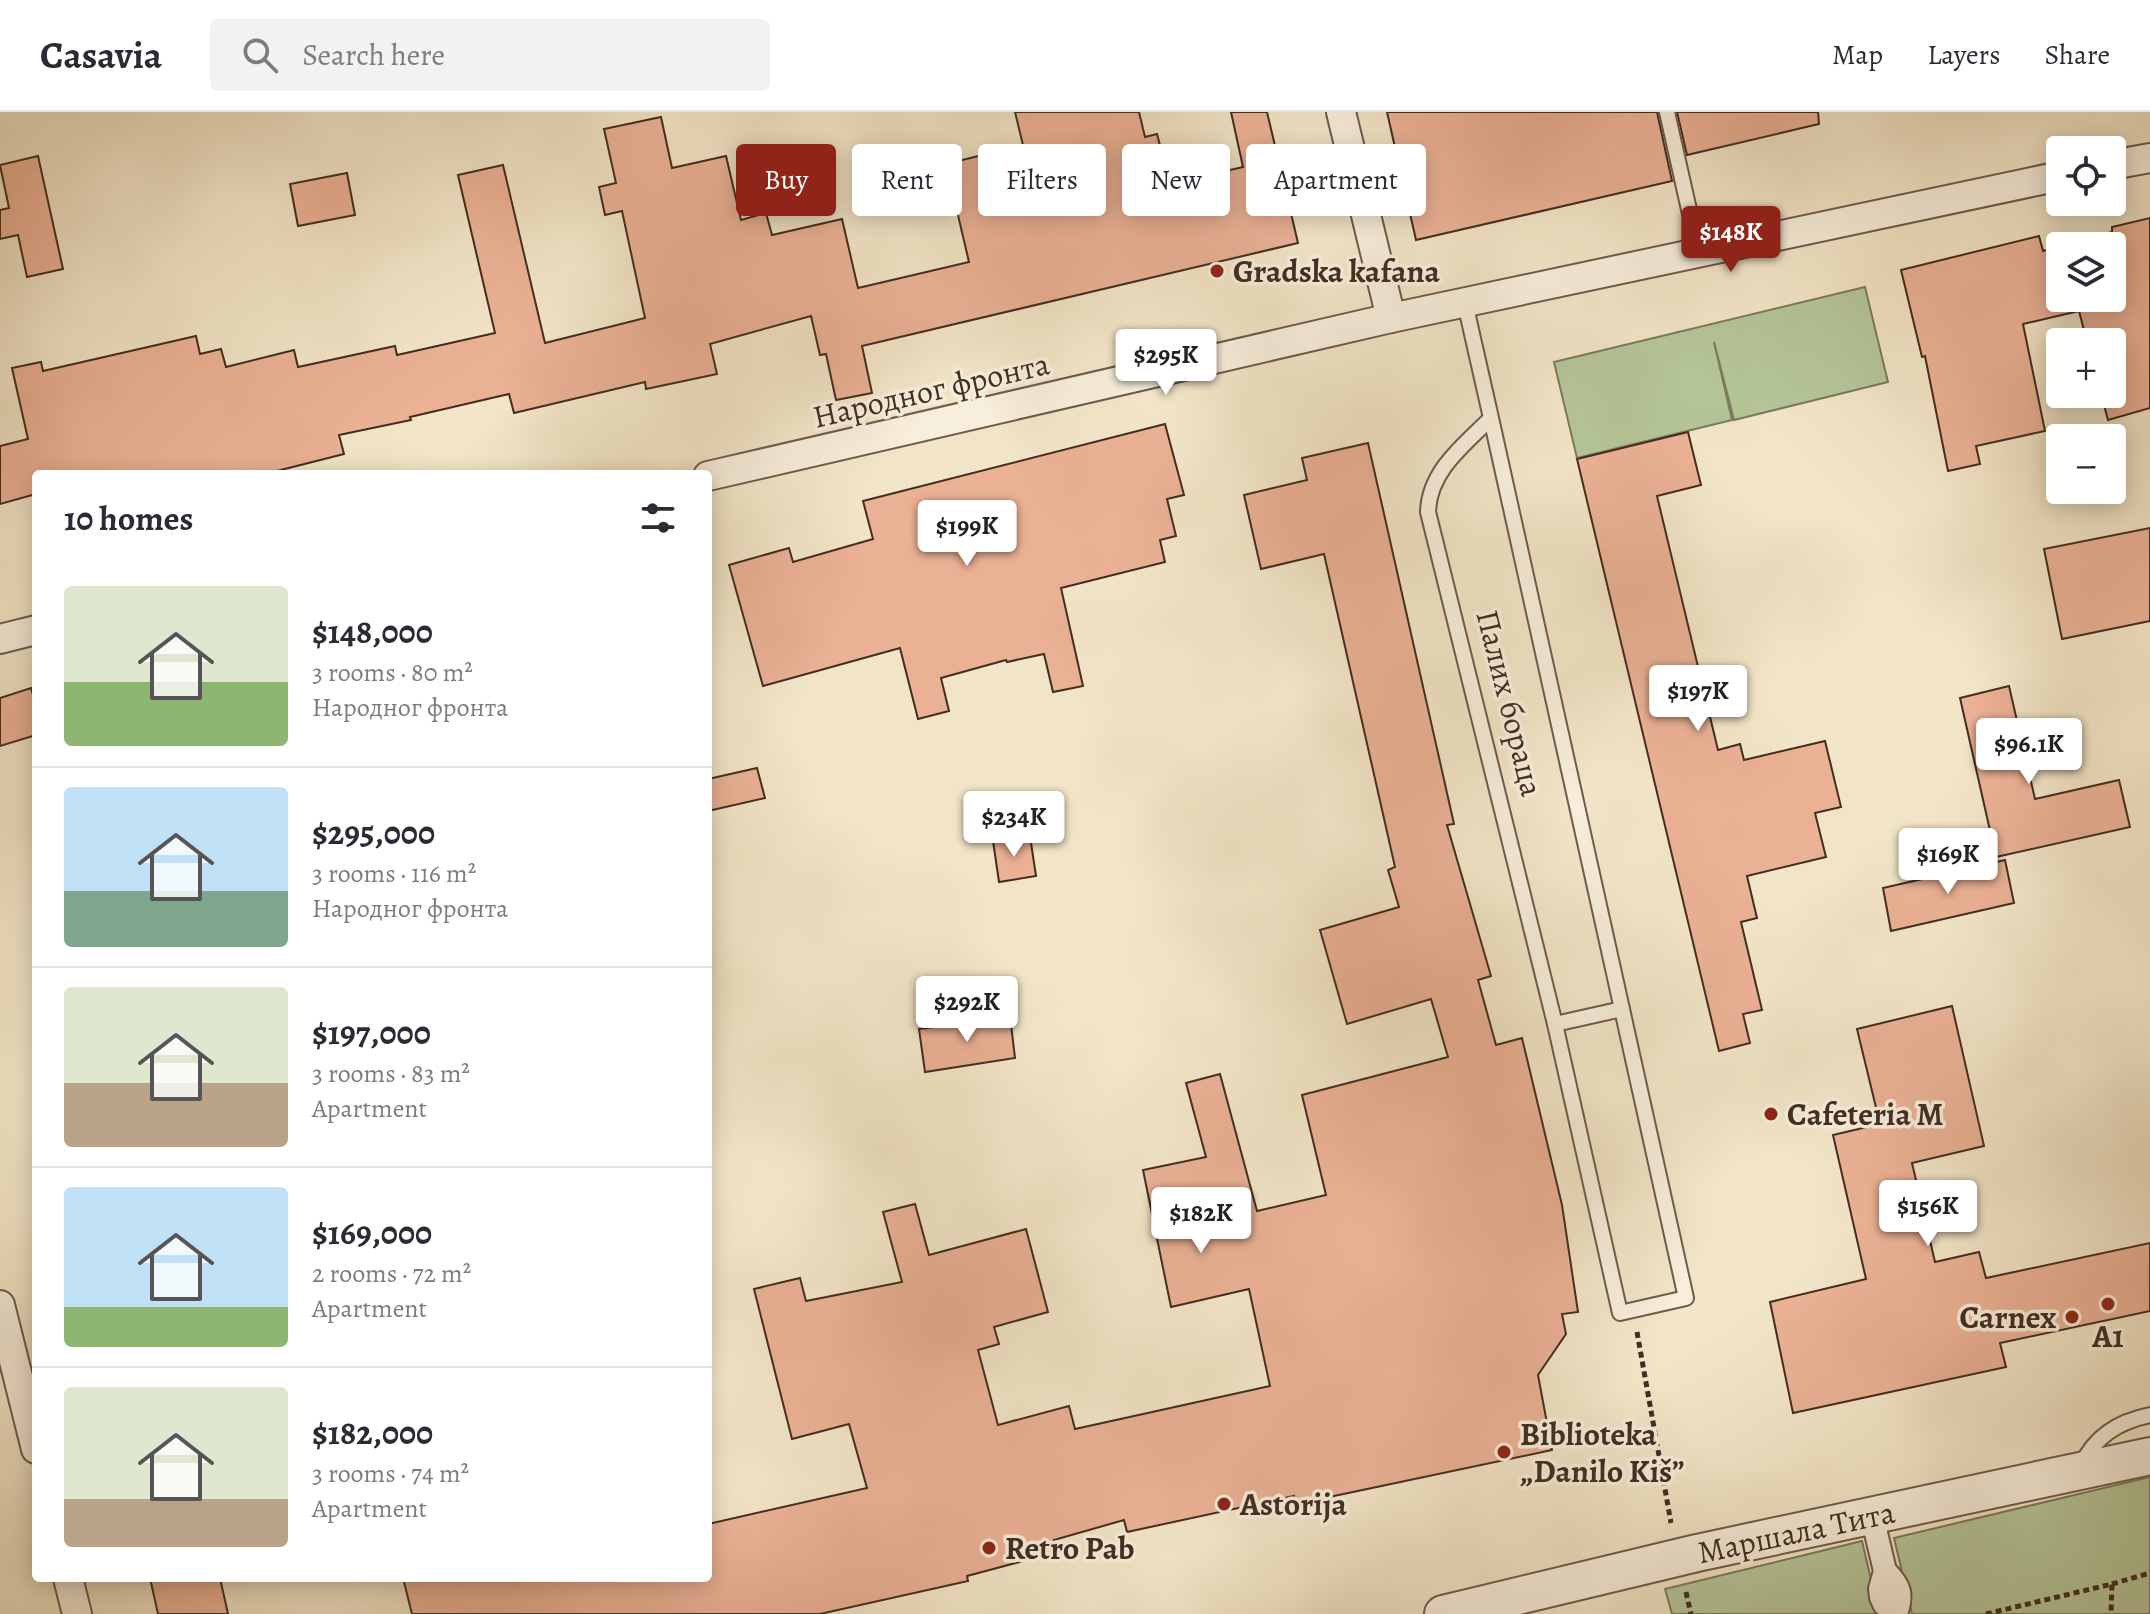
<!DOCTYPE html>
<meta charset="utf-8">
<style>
:root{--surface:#fff;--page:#f2f2f3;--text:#2b2b33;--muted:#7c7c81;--line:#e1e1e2;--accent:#8f2418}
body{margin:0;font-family:Alegreya,serif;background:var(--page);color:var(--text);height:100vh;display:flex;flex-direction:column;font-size:30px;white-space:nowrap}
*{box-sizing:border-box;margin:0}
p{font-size:26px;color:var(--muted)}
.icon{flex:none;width:44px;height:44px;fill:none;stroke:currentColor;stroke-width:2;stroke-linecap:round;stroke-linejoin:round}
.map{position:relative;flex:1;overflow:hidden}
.side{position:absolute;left:32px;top:358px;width:680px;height:1112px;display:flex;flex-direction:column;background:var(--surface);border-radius:8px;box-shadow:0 4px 20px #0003}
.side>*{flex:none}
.banner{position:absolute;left:736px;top:32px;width:760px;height:72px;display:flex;gap:16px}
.tools{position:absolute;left:2046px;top:24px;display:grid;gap:16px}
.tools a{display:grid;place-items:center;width:80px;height:80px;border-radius:8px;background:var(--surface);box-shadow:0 4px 20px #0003;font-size:40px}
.price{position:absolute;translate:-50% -68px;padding:0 18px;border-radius:8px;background:#fff;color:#222;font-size:26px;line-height:52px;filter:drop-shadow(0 2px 4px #0008)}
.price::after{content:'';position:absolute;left:50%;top:48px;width:24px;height:18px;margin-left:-12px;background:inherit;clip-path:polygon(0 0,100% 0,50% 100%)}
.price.selected{background:var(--accent);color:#fff}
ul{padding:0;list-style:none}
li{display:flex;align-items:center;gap:24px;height:200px;padding:0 32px}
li+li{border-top:2px solid var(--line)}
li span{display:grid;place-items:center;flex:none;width:224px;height:160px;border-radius:8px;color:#555}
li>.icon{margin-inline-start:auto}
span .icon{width:96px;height:96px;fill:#fffc;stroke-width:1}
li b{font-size:34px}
h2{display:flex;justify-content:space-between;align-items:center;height:96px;padding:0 32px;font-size:34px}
.pill{padding:0 28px;border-radius:8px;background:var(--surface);box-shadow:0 4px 20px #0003;font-size:28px;line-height:72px}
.pill.selected{background:var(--accent);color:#fff}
header{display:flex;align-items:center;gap:48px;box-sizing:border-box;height:112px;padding:0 40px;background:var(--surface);border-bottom:2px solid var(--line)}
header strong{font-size:38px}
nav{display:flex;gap:44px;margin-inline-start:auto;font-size:28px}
.search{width:560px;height:72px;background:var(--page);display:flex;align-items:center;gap:20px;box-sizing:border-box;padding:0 28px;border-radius:8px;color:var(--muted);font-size:30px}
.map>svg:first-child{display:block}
</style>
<header>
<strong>Casavia</strong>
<div class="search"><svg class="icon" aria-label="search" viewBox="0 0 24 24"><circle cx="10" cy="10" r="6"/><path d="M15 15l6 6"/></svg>Search here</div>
<nav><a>Map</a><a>Layers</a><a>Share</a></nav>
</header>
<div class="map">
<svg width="2150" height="1502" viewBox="0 0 2150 1502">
<rect width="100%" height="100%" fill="#f2e5c7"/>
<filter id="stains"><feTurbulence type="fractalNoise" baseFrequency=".0025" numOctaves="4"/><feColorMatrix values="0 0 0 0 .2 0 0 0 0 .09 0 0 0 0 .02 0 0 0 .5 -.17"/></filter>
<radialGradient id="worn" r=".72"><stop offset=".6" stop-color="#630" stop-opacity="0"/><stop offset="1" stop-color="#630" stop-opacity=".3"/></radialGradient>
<g fill="#b5c699" stroke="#7c7a5e" stroke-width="2">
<polygon points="1865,175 1888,270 1734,308 1714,230 1732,308 1577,346 1554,250"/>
<polygon points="2150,1365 2150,1502 1912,1502 1894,1426"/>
<polygon points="1862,1429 1879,1502 1672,1502 1665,1477"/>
</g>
<g fill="#ebb195" stroke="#422d23" stroke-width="2">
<polygon points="1015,0 1139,0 1145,25 1157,22 1170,72 1243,55 1231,0 1267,0 1298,131 862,234 872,281 836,288 826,242 820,243 811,204 710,232 717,262 646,277 645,270 514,301 509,282 410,305 411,308 339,323 344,342 265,362 36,362 36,382 0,392 0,334 28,327 12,256 41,250 43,259 196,224 200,242 221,237 226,255 294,238 298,255 395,234 397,243 495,221 458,63 503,53 545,231 645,206 622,99 605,103 599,75 616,71 604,17 661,5 672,56 726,44 741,108 766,101 772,123 842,107 858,176 969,150 946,52 1023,33"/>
<polygon points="1387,0 1657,0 1672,69 1416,128"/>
<polygon points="1677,0 1818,0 1819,12 1687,43"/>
<polygon points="38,44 63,157 27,165 18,123 0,127 0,98 9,96 0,53"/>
<polygon points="347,61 355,103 298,114 290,72"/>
<polygon points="2150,106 2150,296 2108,308 2101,282 2112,282 2112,230 2087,230 2079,199 2023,212 2045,319 1976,334 1980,352 1948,359 1925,244 1922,245 1901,158 2039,124 2043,139 2060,134 2060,186 2112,186 2112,134 2062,134 2112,120 2112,115"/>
<polygon points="1165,312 1184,383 1167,387 1176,424 1160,428 1165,450 1061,476 1083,574 1053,580 1044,542 1007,550 1006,548 941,566 949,599 918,607 900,536 763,574 729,453 789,436 793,450 873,427 863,389"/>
<polygon points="1688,320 1701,373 1657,384 1718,638 1740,632 1744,648 1825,629 1841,695 1815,701 1826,745 1747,764 1757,806 1741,810 1762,898 1743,902 1750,931 1719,939 1577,347"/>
<polygon points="1368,331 1454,712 1447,713 1491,864 1478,868 1496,933 1522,926 1562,1093 1578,1200 1562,1202 1566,1222 1538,1263 1552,1338 1296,1392 1294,1384 1127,1420 1124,1408 1054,1428 1057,1440 967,1464 968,1469 820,1502 412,1502 403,1466 708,1466 708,1412 867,1376 849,1312 792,1327 754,1177 800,1166 806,1189 902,1170 883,1100 915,1092 929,1143 1026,1117 1048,1200 994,1215 999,1232 978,1238 998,1313 1069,1294 1075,1317 1270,1274 1249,1177 1171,1195 1143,1058 1206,1045 1186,971 1220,962 1257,1099 1326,1083 1302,983 1448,945 1431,887 1347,912 1320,818 1399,795 1388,758 1395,755 1324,442 1261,457 1244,383 1307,368 1302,346"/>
<polygon points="2150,416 2150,509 2062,527 2044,437"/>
<polygon points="2009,574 2035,687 2119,668 2130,715 1996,745 1960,586"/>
<polygon points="31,576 36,593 36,623 0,634 0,586"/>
<polygon points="757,656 765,686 708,699 708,667"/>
<polygon points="1030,724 1036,764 999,770 993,729"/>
<polygon points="2005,748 2014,791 1891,819 1883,776"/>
<polygon points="1952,894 1984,1034 1912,1051 1935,1150 1979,1140 1986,1166 2150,1131 2150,1199 2000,1231 2006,1255 1793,1301 1770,1190 1866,1167 1833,1023 1880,1012 1857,917"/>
<polygon points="1010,904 1015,946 925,960 919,917"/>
<polygon points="150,1466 220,1466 228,1502 158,1502"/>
</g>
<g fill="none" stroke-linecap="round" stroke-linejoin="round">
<g stroke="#6e5b4c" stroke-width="18">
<g id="service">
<polyline points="1667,0 1699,142"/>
<path d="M 1465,191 L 1491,306 L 1686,1186 L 1620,1201 L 1555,912 L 1428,400 C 1429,359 1464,333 1491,306"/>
<polyline points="1555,912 1622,897"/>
<path d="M 2082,1352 C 2095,1324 2120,1309 2150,1303"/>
</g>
</g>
<g stroke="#6e5b4c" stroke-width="26">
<g id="pedestrian">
<polyline points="1872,1404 1885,1459 1880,1477 1881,1485 1884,1492 1896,1502"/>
<path d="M 1885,1459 C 1900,1474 1903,1482 1896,1502"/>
</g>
</g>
<g stroke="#6e5b4c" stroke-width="32">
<g id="minor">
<polyline points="1341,0 1391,206"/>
<polyline points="2112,53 2150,46"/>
<polyline points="708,364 1391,206 2060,64"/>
<polyline points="0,527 36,518"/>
<polyline points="0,1193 36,1337"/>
<polyline points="68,1466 77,1502"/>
</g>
</g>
<g stroke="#6e5b4c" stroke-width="40">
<polyline id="tertiary" points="1443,1502 1697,1441 2150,1344"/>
</g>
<g stroke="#422d23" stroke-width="5" stroke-dasharray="6 4" stroke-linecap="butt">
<polyline points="1637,1220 1671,1411"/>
<polyline points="2112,1472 2150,1461"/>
<polyline points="1686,1480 1691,1502"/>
<polyline points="1986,1502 2112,1472 2111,1502"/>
</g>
<use href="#service" stroke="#f7eedb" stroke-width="14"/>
<use href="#pedestrian" stroke="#f7eedb" stroke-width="22"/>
<use href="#minor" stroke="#f7eedb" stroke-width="28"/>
<use href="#tertiary" stroke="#f7eedb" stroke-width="36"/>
</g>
<g fill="#8f2418" stroke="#f7eedb" stroke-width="3">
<circle cx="1217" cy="159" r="8"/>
<circle cx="1771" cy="1002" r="8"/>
<circle cx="2108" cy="1192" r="8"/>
<circle cx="2072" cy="1205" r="8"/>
<circle cx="1504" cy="1340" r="8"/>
<circle cx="1224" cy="1392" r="8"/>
<circle cx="989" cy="1436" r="8"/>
</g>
<g text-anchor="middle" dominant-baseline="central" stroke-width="7" stroke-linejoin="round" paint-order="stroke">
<g font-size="32" font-weight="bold" fill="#422d23" stroke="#f7eedb" text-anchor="start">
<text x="1233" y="159">Gradska kafana</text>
<text x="1787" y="1002">Cafeteria M</text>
<text x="2056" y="1205" text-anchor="end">Carnex</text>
<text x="2108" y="1224" text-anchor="middle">A1</text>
<text x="1520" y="1322">Biblioteka<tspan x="1520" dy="37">„Danilo Kiš”</tspan></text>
<text x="1240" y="1392">Astorija</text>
<text x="1005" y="1436">Retro Pab</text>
</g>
<g font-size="32" fill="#422d23" stroke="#f7eedb">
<text transform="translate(931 278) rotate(-13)">Народног фронта</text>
<text transform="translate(1510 591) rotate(76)">Палих бораца</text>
<text transform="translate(1796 1420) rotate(-12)">Маршала Тита</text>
</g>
</g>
<rect width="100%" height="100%" filter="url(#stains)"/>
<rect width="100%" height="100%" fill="url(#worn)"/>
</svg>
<div class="tools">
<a><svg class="icon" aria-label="locate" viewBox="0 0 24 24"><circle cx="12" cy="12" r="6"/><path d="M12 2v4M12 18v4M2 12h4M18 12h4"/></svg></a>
<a><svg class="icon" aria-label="layers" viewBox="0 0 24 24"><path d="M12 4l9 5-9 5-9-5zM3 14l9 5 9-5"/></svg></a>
<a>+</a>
<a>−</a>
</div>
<b class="price selected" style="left:1731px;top:162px">$148K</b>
<b class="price" style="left:1166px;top:285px">$295K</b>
<b class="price" style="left:967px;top:456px">$199K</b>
<b class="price" style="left:1698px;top:621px">$197K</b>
<b class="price" style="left:2029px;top:674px">$96.1K</b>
<b class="price" style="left:1014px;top:747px">$234K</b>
<b class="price" style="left:1948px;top:784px">$169K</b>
<b class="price" style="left:967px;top:932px">$292K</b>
<b class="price" style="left:1928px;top:1136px">$156K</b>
<b class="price" style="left:1201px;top:1143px">$182K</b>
<div class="banner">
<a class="pill selected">Buy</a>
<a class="pill">Rent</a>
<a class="pill">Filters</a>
<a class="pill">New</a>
<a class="pill">Apartment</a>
</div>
<section class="side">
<h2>10 homes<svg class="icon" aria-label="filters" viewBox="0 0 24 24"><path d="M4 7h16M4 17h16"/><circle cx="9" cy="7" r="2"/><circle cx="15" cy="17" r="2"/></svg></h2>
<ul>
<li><span style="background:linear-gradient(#dfe7d0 60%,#8fb573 0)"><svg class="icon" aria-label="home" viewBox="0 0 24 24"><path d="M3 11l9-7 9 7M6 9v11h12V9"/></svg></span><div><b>$148,000</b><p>3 rooms · 80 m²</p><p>Народног фронта</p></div></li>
<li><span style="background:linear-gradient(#bfe0f5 65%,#7fa58c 0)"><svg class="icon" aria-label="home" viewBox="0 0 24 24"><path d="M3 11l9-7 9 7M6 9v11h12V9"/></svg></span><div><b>$295,000</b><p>3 rooms · 116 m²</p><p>Народног фронта</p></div></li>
<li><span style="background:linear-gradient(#dfe7d0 60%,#b9a48a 0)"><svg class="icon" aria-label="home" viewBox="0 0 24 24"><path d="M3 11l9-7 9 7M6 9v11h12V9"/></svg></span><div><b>$197,000</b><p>3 rooms · 83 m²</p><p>Apartment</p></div></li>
<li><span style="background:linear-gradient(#bfe0f5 75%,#8fb573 0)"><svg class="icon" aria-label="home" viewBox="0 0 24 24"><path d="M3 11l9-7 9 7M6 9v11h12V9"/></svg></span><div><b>$169,000</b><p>2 rooms · 72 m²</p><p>Apartment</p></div></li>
<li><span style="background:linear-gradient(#dfe7d0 70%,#b9a48a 0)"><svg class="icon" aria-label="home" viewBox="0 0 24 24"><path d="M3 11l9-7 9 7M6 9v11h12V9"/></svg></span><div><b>$182,000</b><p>3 rooms · 74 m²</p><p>Apartment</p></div></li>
</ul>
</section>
</div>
